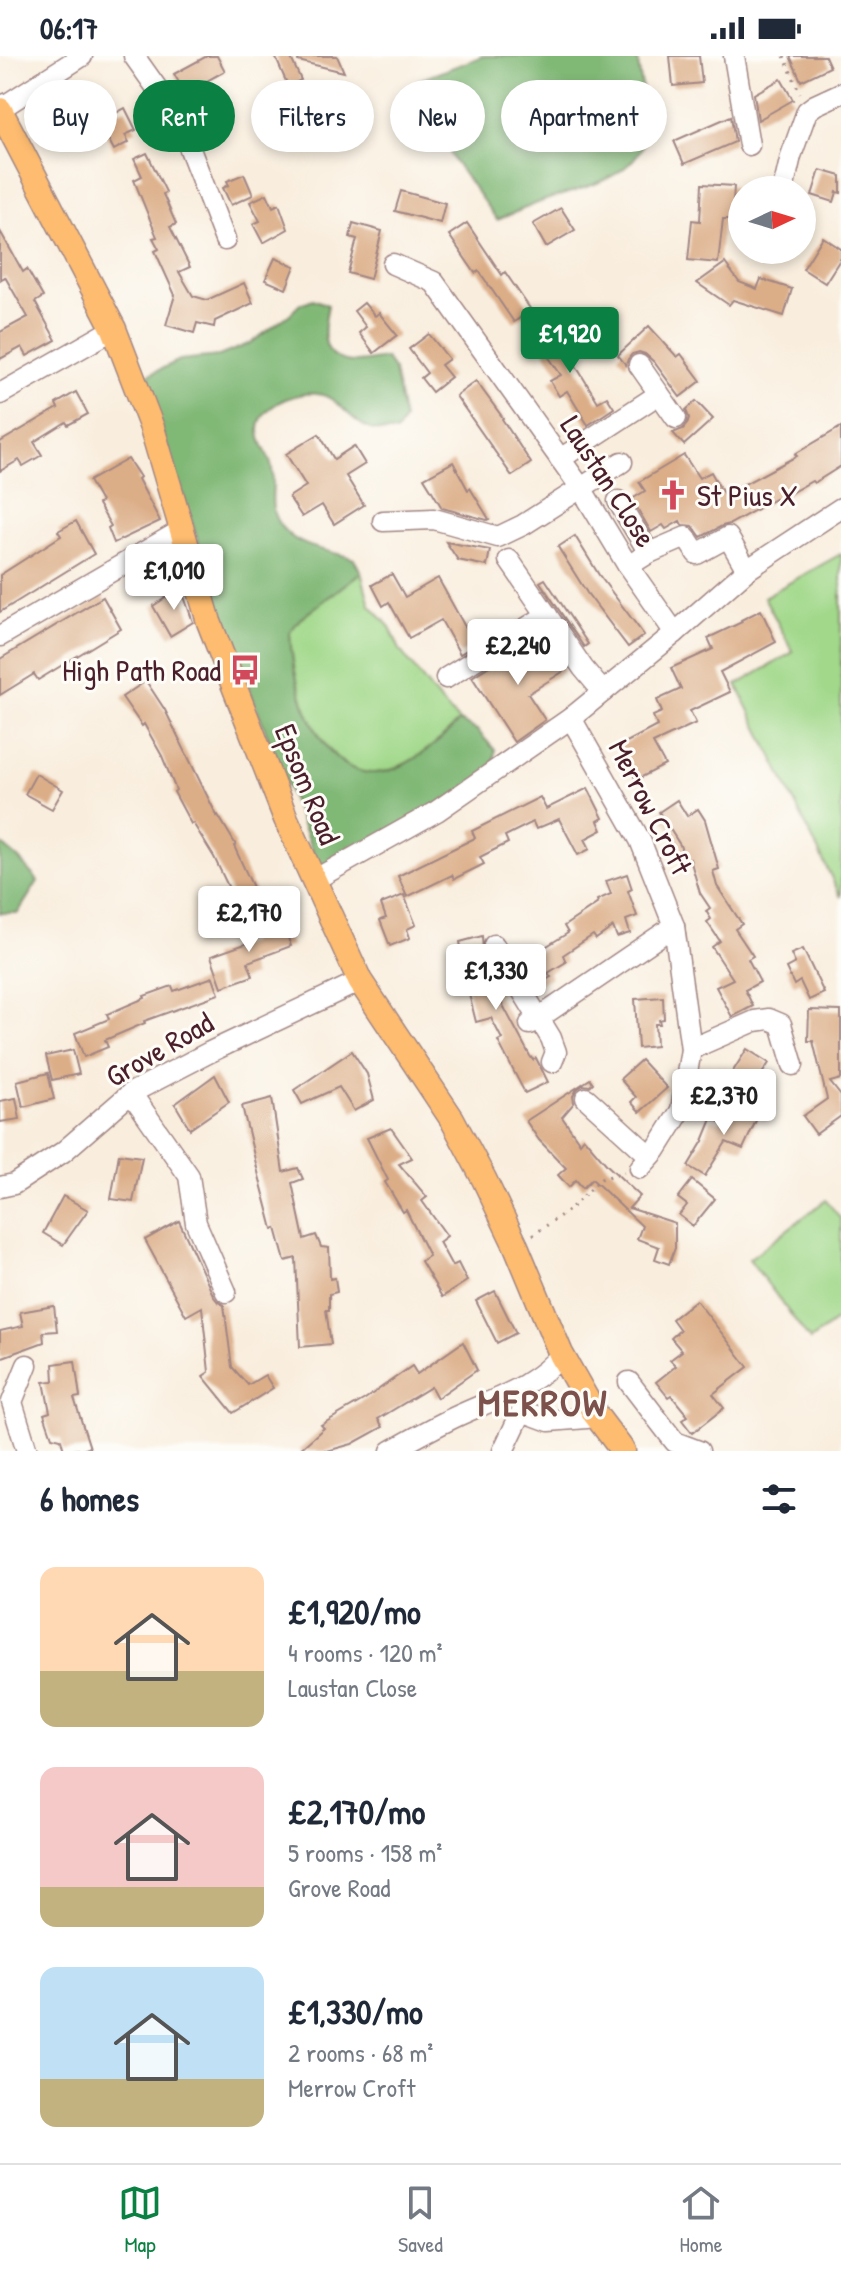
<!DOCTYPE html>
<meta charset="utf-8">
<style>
:root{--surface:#fff;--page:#f6f6f7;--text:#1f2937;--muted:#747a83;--line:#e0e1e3;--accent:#0b8043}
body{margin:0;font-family:"Patrick Hand",sans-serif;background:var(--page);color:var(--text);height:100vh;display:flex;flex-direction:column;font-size:30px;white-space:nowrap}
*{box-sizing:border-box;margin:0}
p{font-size:26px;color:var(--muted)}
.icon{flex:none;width:44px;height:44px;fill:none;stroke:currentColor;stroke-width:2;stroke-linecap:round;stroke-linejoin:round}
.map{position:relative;height:1395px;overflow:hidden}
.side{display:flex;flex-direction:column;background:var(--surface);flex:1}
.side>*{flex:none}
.hud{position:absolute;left:24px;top:24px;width:794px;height:72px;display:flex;gap:16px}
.needle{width:52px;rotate:86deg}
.tools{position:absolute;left:728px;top:120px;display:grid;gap:16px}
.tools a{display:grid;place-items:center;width:88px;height:88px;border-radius:50%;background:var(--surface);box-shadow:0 4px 12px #0003;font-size:40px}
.price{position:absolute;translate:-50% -68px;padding:0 18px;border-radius:8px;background:#fff;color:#222;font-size:26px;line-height:52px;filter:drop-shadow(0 2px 4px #0008)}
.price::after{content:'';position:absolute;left:50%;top:48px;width:24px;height:18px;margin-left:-12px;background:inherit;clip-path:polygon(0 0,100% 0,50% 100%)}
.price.on{background:var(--accent);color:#fff}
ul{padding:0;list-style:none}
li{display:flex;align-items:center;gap:24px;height:200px;padding:0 40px}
li span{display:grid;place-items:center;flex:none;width:224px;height:160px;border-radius:16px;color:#555}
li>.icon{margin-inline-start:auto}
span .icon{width:96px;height:96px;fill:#fffc;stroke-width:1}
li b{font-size:34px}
h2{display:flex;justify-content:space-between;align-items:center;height:96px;padding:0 40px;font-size:34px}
.chip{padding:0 28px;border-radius:36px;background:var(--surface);box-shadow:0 4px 12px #0003;font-size:28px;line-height:72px}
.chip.on{background:var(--accent);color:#fff}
.status{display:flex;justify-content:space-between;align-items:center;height:56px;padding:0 40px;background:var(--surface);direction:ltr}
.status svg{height:22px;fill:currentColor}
.tabs{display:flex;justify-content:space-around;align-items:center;height:112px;border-top:2px solid var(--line);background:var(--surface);font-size:22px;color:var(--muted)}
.tabs a{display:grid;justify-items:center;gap:4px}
.tabs .on{color:var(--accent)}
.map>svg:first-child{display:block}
</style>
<div class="status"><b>06:17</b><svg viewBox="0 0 49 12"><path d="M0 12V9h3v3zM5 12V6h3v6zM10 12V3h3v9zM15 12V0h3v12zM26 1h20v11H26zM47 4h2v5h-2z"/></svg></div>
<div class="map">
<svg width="841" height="1395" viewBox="0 0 841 1395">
<rect width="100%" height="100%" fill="#fdfcf7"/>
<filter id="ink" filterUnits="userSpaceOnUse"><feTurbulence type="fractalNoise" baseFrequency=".0125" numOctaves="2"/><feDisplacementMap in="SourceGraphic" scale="16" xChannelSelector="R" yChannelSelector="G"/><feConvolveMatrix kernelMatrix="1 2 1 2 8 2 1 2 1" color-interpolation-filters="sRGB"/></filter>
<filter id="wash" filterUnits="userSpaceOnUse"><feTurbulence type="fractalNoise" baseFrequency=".006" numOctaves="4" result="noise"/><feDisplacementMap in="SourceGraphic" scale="32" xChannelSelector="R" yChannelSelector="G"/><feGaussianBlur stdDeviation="1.8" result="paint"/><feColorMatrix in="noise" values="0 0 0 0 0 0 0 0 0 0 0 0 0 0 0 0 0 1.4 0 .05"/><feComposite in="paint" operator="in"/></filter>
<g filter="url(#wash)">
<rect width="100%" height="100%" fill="#f9eede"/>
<g fill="#a1d88a" stroke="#767c5a" stroke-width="2">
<polygon points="841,498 841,841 737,629 793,596 764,541"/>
<path d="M 361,516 L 370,549 L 390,571 L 400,594 L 438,643 L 459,665 C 440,686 401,719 370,717 C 315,713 291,620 290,576 L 300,563 Z"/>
<polygon points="826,1144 841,1163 841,1261 810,1284 749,1203"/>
</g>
<g fill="#80b876" stroke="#656c50" stroke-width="2">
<path d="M 483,0 L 638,0 C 637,23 650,48 647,73 C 641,123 580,132 543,145 C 527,151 512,158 497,164 L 455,106 L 446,89 L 433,54 L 424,39 L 419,24 Z"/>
<path d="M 313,243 L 328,249 C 323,273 318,303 352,306 C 362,307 375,303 385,302 L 394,314 L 404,364 L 396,376 C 384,376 371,376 361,368 C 340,354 334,334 304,338 C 280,342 251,357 261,385 C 264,394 271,403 272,413 C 276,439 264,454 286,476 C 304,494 332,494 354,503 L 361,516 L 300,563 L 290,576 C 291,620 315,713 370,717 C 401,719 440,686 459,665 L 477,674 L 495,694 L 493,716 L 322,820 L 231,586 L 144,321 L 180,304 L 219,300 L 251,287 L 290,258 L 300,248 Z"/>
<polygon points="0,787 19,803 38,825 18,857 0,857"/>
</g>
<g id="blocks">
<g fill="#dcae88">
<polygon points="207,0 217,0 225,15 185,37 174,18"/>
<polygon points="275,0 290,0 301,24 288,30"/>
<polygon points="299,0 337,0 344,16 298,5"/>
<polygon points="670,0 699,0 702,27 673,30"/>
<polygon points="790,0 825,0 830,11 801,25"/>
<polygon points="781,23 793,44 758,64 754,38"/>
<polygon points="125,52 136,74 125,79 129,86 114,94 99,66"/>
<polygon points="731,60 735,86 684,108 674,85"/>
<polygon points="147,97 166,136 163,138 176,168 170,171 190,211 179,216 193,240 207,244 244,227 253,247 215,265 214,271 197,267 194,277 166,269 175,239 155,195 159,193 153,182 157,181 134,124 142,120 134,103"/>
<polygon points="820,114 841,120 841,137 837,136 834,146 812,139"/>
<polygon points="244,118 253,139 231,149 223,132 229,129 227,125"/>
<polygon points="702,128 734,130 732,163 723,163 718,207 688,204 692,164 700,165"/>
<polygon points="401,135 445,147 440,167 395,155"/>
<polygon points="267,138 273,151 279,148 288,173 263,187 253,168 260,165 250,146"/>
<polygon points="561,152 575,174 546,191 533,168"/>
<polygon points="353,167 382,175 370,223 348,217 357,183 350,181"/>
<polygon points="467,167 502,219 505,216 531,254 514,266 479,215 475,217 449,179"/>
<polygon points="0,175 23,216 27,213 43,241 35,246 56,284 27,300 22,291 0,303 0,276 28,261 5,221 0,224"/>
<polygon points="823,181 841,193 841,202 825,227 803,213"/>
<polygon points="275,202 295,210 286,233 265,224"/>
<polygon points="725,207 739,226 757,233 761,223 792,233 784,260 733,244 729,249 697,227"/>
<polygon points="364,247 375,260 379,257 397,279 374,297 359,277 366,271 354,255"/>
<polygon points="550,265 576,303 573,305 598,346 607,341 614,352 588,369 567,335 559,340 550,325 561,319 532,277"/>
<polygon points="649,270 677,301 681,298 701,325 680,341 654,306 645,298 639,296 632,298 628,303 626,309 618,299"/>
<polygon points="429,278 449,303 441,309 451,321 432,336 421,322 427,317 409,293"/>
<polygon points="476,325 503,362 502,363 531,407 512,420 456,340"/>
<polygon points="76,336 88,358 68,369 66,366 34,386 42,399 23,410 19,404 0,415 0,386 58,352 56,348"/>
<polygon points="696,345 713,363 684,389 673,377 683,373 687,368 689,362 686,354"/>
<polygon points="841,371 841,410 814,427 812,425 776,445 775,443 730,468 722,470 701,481 693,470 682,469 680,465 666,473 663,469 651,476 632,443 645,435 639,426 684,399 699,422 711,416 724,439 797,400 795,398"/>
<polygon points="319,378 334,403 354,390 365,408 346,420 364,449 334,468 322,449 302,461 289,441 306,430 286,398"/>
<polygon points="128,403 140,421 138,423 160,465 114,487 108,472 111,470 98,448 101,446 89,425"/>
<polygon points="453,406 468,434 470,432 489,463 487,464 442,452 432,435 424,422"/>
<polygon points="76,465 94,498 0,556 0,519 61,480 58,475"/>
<polygon points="575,480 599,519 644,579 628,591 587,537 558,491"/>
<polygon points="446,486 490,494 487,510 458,504"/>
<polygon points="392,518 405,541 438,522 475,589 460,598 441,564 409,582 389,546 383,550 372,529"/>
<polygon points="545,523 588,588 584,591 540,526"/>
<polygon points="181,532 193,566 170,580 153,550"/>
<polygon points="103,541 121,573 38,624 34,618 0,639 0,603"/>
<polygon points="761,554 776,586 720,616 730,636 690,655 696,667 653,687 665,709 636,724 619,690 657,670 653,660 662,656 657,644 681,633 671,612 713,593 708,582 742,566 741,564"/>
<polygon points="549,586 562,605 559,607 564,615 528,638 545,664 514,686 472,621 516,593 523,603"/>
<polygon points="146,625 165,654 217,760 218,759 236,789 234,790 256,838 236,847 214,801 193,767 191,768 174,736 176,734 162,700 144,668 142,670 122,641"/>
<polygon points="36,718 63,734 52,753 25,738"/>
<polygon points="588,732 603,762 598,765 602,774 585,783 590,793 578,799 559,763 536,773 533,766 505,780 508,787 480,801 484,808 454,823 452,819 407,841 398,820 475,782 472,775 540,741 546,753"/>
<polygon points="677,744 687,760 698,753 705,764 719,813 713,815 717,830 742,868 735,873 753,900 748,903 760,926 745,934 753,950 732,961 716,931 733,923 712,891 720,885 707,866 711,863 706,855 710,852 700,837 690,803 685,805 680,789 659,756"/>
<polygon points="627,818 632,833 628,835 637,860 626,864 630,877 617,881 613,871 596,883 593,879 563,899 566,906 548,917 551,921 535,930 526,916 530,914 524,904 568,877 564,870 598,847 597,844 611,838 606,825"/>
<polygon points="404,839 416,869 407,873 410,882 390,890 380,864 386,862 381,848"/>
<polygon points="282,866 291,890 248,906 253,920 222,931 211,900 251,886 249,878"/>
<polygon points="482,880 483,895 489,905 494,924 498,923 501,937 497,938 530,1000 533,1004 536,1002 548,1026 525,1037 498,985 502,983 491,962 476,966 466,926 463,927 454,893 461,891 460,886"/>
<polygon points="803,893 824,937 809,944 800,925 794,929 786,912 795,907 791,898"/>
<polygon points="213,921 219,938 144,965 145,967 105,984 108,991 84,1001 75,977 109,963 107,958 145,942 144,940 172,930 174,935"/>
<polygon points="663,941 664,963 659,964 660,968 655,968 656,990 638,992 635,943"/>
<polygon points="809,954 841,955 841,1023 830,1026 841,1040 841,1060 816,1078 803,1060 827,1043 813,985 808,985"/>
<polygon points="747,993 769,1007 745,1044 723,1031"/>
<polygon points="73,994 79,1018 52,1024 46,1000"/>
<polygon points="352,995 367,1018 374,1044 354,1055 339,1031 302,1048 294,1034"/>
<polygon points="641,1004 667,1032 640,1056 631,1046 636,1041 620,1023"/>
<polygon points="48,1017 54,1043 23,1051 17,1025"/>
<polygon points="215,1019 229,1046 190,1073 175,1048"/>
<polygon points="590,1023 593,1027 590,1030 583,1029 577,1033 573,1040 574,1047 562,1061 580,1087 584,1082 607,1109 640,1140 629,1152 675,1167 675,1192 669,1208 655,1203 659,1191 637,1183 642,1170 592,1123 583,1132 576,1124 569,1131 558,1119 566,1112 539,1084 526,1065"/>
<polygon points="16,1042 20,1063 0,1066 0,1045"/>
<polygon points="272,1042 283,1116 298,1112 303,1123 292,1127 304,1183 316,1179 321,1191 329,1192 330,1223 335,1222 337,1236 329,1238 329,1254 326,1254 331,1288 300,1291 296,1202 285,1205 276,1172 273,1173 258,1116 242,1050"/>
<polygon points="735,1048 759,1058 743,1093 726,1086 705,1120 688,1110 703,1085 712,1063 720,1066 721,1062 728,1065"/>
<polygon points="391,1072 412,1102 399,1108 427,1141 422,1145 447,1180 439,1186 452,1210 458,1207 467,1225 442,1241 421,1205 429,1200 406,1154 403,1156 385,1126 388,1124 367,1082"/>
<polygon points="119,1098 142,1101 133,1146 111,1143"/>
<polygon points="692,1124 715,1143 693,1170 679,1159 687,1149 678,1142"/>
<polygon points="63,1140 88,1154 63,1189 43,1177"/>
<polygon points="179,1165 214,1241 218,1246 224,1249 232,1311 248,1329 265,1319 273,1332 233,1357 203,1320 209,1316 202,1251 186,1260 145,1184"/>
<polygon points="495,1235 516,1277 497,1287 476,1245"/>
<polygon points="696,1244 748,1311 713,1338 724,1352 692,1377 682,1364 688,1360 671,1339 668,1341 656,1326 676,1310 670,1304 682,1295 671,1282 680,1274 672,1263"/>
<polygon points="54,1250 57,1275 43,1276 44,1286 0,1302 0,1275 23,1270 20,1256"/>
<polygon points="463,1286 477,1314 437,1342 431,1331 378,1363 383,1371 352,1388 327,1395 298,1395 324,1372 321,1369 365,1343 412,1310 417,1318"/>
<polygon points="75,1305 80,1341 74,1342 90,1392 64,1395 61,1383 52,1381 44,1358 50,1356 44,1326 54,1325 53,1308"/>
</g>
</g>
</g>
<g filter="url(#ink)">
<use href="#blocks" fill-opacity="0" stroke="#a28684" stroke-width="2"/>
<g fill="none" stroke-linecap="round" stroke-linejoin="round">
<g stroke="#a28684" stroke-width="23">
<g id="minor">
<polyline points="134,0 178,62 225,184"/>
<polyline points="734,0 749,89"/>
<polyline points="0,50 9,47 82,0"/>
<polyline points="783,134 791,100 807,55 815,49 841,37"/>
<polyline points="393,208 434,226 581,432 628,510 675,577"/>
<polyline points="639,309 676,362"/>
<polyline points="0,338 114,273"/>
<polyline points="560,403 659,338"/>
<polyline points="618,445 649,497"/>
<polyline points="383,465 434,463 498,481 523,469 622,406"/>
<polyline points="509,504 583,612 603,636"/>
<polyline points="628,510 649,497 686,481 697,498 728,481 747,514"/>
<polyline points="0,580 182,474"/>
<polyline points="446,622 547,559"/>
<polyline points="571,662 640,784 674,870 691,993 681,1054 656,1094 640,1112"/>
<polyline points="314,824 437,755 571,662 675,577 747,514 841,452"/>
<polyline points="494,889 551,982 556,996 552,1006"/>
<polyline points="530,968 674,870"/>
<polyline points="691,993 755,965 769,963 781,968 793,1009"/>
<polyline points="131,1037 189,1120 196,1167 226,1236"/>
<polyline points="586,1042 650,1100"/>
<polyline points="0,1131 14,1128 63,1096 131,1037 210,996 360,925"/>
<polyline points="629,1326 675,1386 699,1395"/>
<polyline points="27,1395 12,1346 27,1309"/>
<path d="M 391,1395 C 411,1384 432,1372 453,1362 C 488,1345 537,1331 561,1298"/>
<polyline points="503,1395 522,1355 549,1365 587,1362 595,1358"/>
</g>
</g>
<g stroke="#a28684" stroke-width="27">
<polyline id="major" points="0,54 114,273 152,372 209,566 286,763 360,925 452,1063 484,1123 516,1190 561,1298 595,1358 623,1395"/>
</g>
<g stroke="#a28684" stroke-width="3" stroke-dasharray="2 6" stroke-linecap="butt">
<polyline points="784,0 800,37"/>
<polyline points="533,1179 570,1153 601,1123 624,1116"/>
</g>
<use href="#minor" stroke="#fff" stroke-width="20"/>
<use href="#major" stroke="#fdbc6f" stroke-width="24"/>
</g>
</g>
<defs>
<g id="church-bare" transform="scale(2.4)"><path d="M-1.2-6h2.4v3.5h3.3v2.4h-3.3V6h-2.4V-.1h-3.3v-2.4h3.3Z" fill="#d1495b" stroke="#fdfcf7" stroke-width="2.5" paint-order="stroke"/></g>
<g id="bus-bare" transform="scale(2.4)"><path d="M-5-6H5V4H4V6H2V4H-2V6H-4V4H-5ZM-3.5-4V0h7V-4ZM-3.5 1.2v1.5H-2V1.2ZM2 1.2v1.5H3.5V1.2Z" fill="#d1495b" stroke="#fdfcf7" stroke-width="2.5" paint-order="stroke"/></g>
</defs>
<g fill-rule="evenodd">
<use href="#church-bare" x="673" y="439"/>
<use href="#bus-bare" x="245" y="614"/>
</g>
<g text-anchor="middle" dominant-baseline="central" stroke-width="6" stroke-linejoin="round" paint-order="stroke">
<g font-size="30" fill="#4a1f2b" stroke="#fdfcf7">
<text transform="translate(609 425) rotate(57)">Laustan Close</text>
<text transform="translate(308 728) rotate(68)">Epsom Road</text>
<text transform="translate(651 751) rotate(63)">Merrow Croft</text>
<text transform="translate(159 993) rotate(-30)">Grove Road</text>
</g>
<g font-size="30" fill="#4a1f2b" stroke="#fdfcf7" text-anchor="start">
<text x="697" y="439">St Pius X</text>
<text x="221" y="614" text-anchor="end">High Path Road</text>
</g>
<g font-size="38" font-weight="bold" letter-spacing="2" fill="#7d514c" stroke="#fdfcf7">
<text x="543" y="1346">MERROW</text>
</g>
</g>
</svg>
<div class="tools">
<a><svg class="needle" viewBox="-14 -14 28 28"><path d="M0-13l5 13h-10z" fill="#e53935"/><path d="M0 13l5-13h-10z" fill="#747a83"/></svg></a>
</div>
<b class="price on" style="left:570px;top:319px">£1,920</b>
<b class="price" style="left:174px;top:556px">£1,010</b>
<b class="price" style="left:518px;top:631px">£2,240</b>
<b class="price" style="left:249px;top:898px">£2,170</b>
<b class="price" style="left:496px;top:956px">£1,330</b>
<b class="price" style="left:724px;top:1081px">£2,370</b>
<div class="hud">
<a class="chip">Buy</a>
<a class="chip on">Rent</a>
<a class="chip">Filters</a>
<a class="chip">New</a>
<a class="chip">Apartment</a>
</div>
</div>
<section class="side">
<h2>6 homes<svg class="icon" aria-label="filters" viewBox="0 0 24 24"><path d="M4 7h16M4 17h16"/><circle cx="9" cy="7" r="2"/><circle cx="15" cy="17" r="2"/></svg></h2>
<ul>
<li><span style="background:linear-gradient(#ffd9b3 65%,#c2b280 0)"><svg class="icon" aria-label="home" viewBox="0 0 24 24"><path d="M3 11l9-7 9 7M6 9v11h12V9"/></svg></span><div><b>£1,920/mo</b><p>4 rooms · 120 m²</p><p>Laustan Close</p></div></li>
<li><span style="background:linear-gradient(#f6c9c9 75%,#c2b280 0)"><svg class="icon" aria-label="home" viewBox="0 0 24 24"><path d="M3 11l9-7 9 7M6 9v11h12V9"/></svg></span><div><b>£2,170/mo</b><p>5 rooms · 158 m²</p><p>Grove Road</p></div></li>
<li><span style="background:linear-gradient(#bfe0f5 70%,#c2b280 0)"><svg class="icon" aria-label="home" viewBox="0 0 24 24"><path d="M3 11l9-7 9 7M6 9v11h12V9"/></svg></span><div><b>£1,330/mo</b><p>2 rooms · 68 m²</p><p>Merrow Croft</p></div></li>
</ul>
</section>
<nav class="tabs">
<a class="on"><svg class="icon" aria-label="map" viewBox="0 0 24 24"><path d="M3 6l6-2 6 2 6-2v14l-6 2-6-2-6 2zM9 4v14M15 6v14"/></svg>Map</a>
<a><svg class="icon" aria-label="saved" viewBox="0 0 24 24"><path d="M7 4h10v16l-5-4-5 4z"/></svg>Saved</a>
<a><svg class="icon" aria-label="home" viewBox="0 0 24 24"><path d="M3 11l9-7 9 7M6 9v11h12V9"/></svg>Home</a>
</nav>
